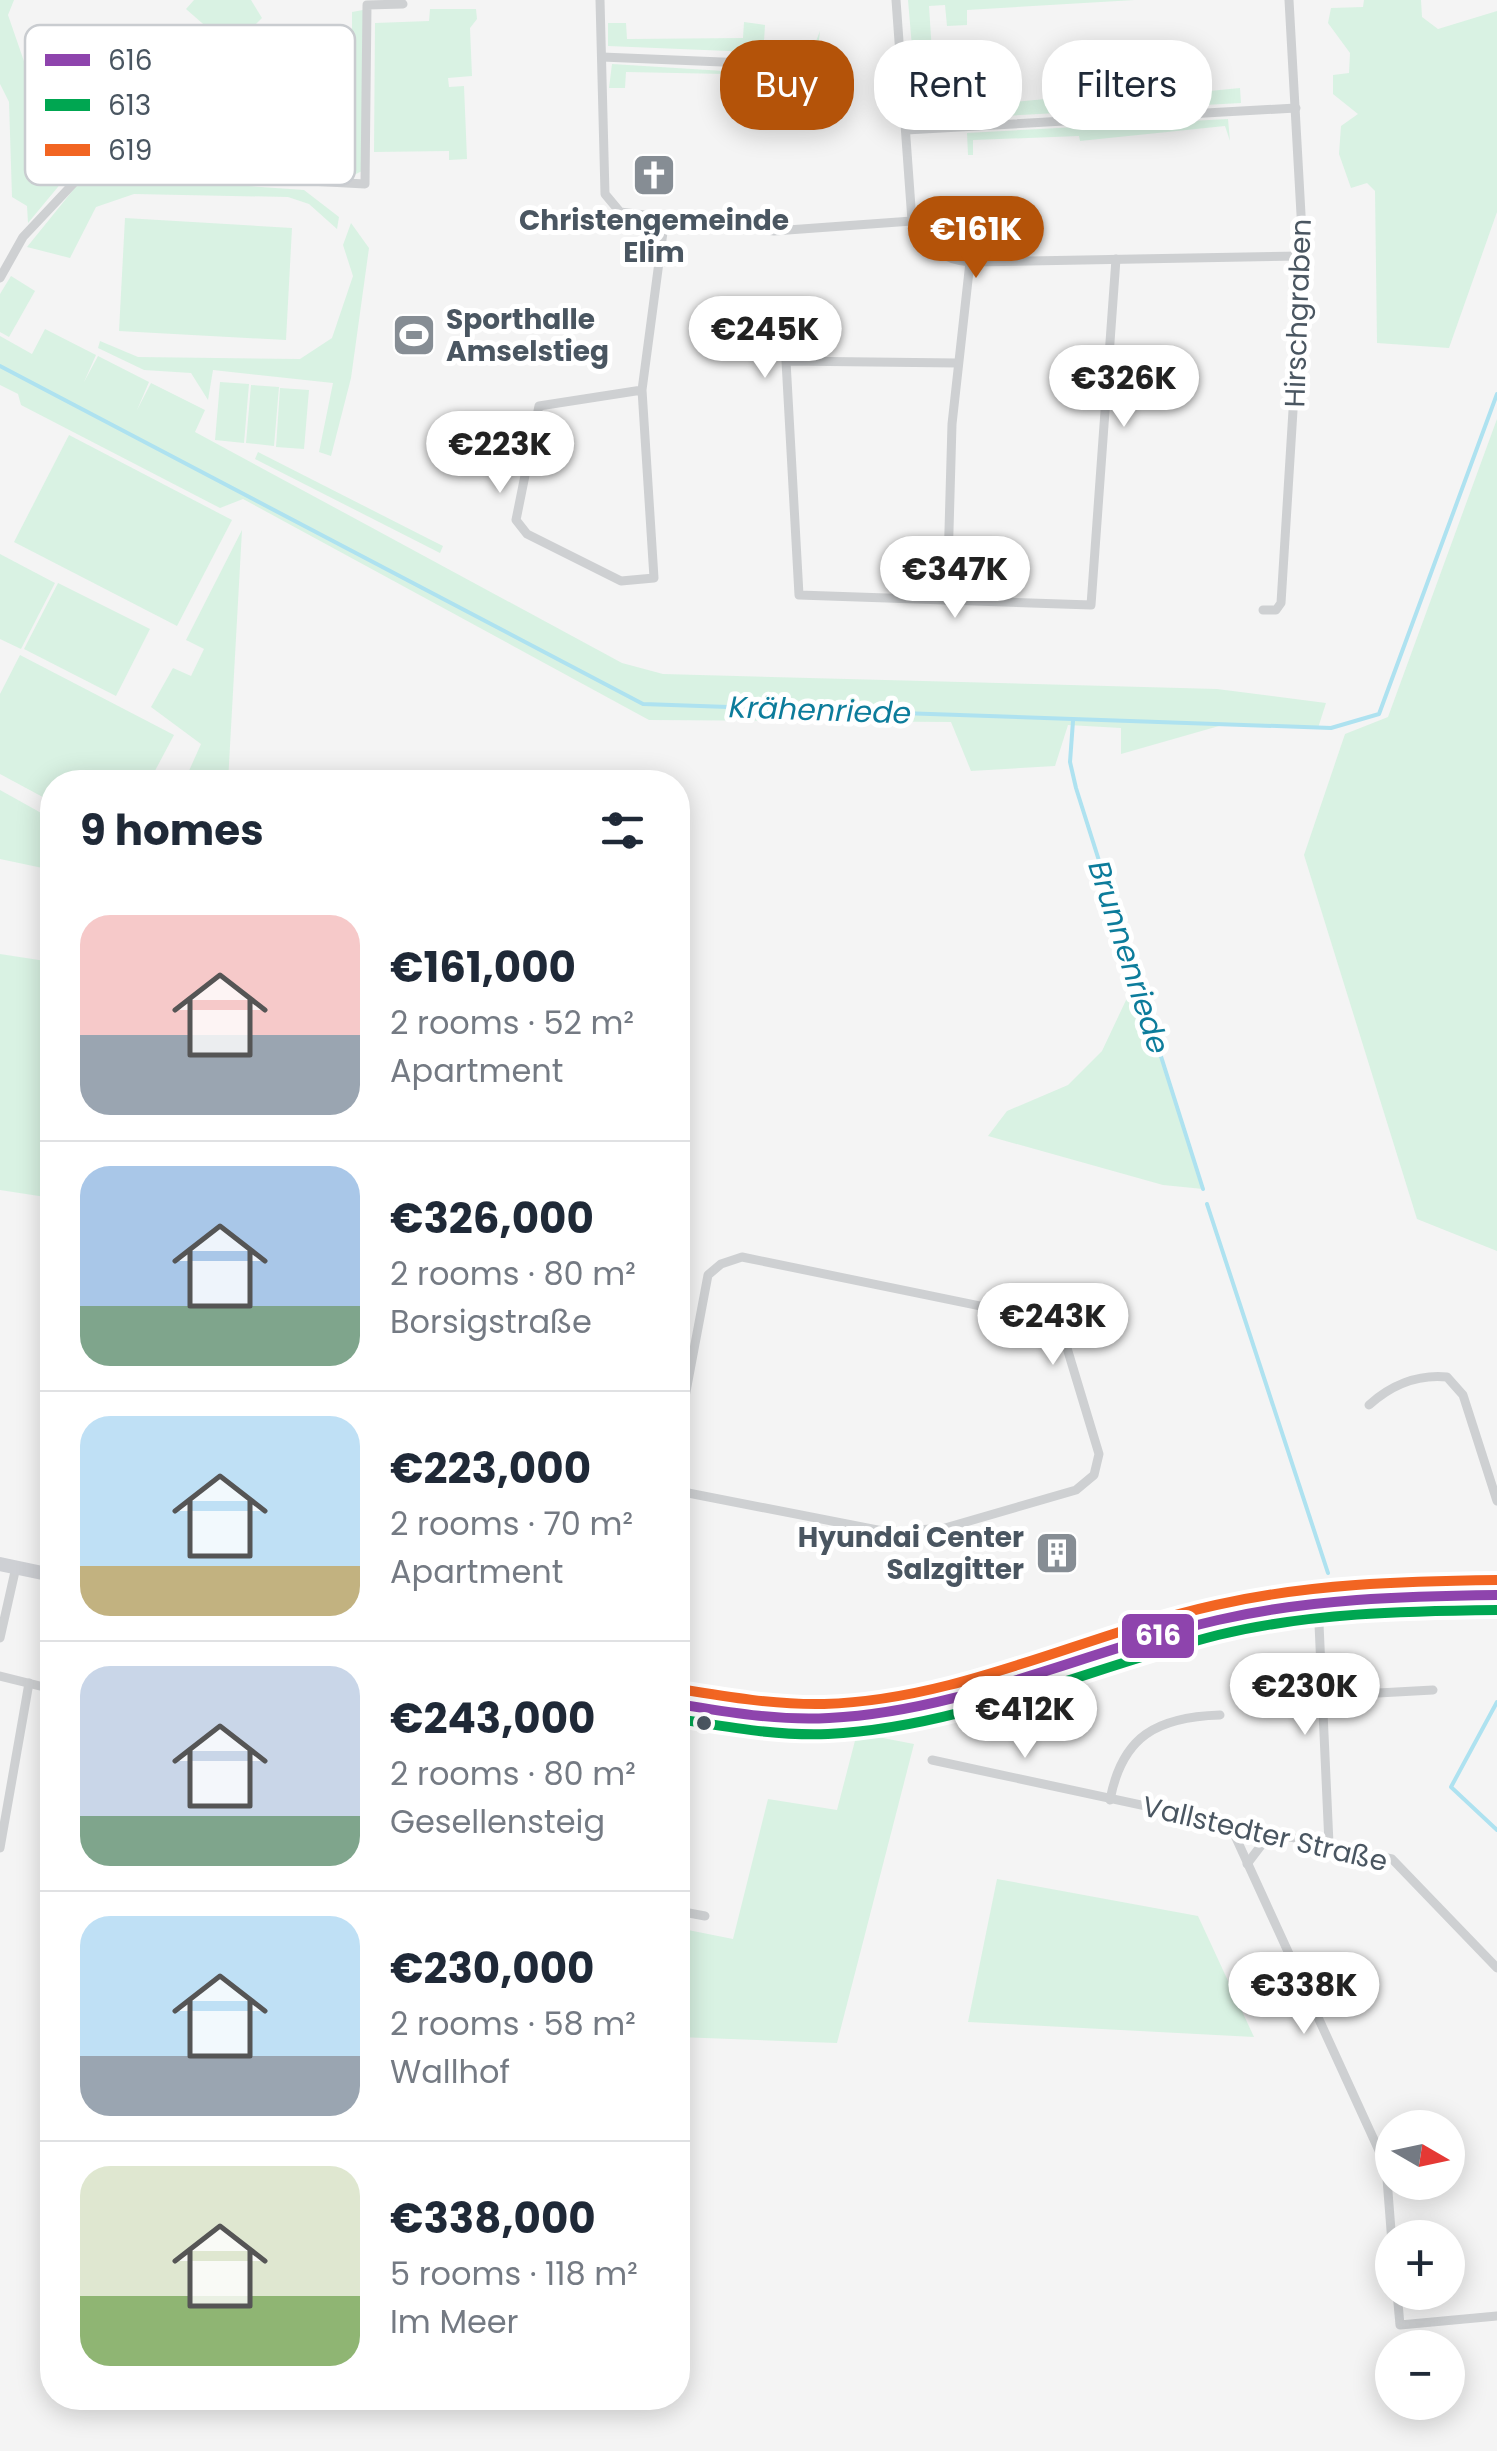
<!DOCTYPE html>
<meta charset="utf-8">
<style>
:root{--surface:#fff;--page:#f2f2f3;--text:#1f2937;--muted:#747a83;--line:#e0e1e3;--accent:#b45309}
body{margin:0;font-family:Poppins,sans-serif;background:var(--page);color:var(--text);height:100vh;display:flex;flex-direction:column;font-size:38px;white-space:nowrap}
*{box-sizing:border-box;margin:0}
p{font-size:32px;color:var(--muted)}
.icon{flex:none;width:55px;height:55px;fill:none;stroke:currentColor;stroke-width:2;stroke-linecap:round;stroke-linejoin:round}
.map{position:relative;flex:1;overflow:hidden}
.panel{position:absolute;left:40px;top:770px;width:650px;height:1640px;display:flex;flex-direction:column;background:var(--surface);border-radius:40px;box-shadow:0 5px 25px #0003}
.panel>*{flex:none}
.guide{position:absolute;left:720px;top:40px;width:625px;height:90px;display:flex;gap:20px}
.needle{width:65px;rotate:99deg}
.tools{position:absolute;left:1375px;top:2110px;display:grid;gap:20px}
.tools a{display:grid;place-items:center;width:90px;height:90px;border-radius:50%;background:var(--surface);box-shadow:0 5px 25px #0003;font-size:50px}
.price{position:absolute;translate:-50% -85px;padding:0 22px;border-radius:35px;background:#fff;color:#222;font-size:32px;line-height:65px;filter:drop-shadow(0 2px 5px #0008)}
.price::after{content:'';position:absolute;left:50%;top:60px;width:30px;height:22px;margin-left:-15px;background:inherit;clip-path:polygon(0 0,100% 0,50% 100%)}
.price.selected{background:var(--accent);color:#fff}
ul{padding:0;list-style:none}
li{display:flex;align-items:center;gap:30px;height:250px;padding:0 40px}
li+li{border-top:2px solid var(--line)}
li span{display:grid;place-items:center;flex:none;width:280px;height:200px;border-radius:30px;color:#555}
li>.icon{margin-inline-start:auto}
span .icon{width:120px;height:120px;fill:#fffc;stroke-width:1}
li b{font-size:42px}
h2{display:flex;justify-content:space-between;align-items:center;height:120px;padding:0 40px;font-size:42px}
.pill{padding:0 35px;border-radius:40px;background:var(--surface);box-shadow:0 5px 25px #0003;font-size:35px;line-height:90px}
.pill.selected{background:var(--accent);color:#fff}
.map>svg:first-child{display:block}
</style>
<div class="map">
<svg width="1497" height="2451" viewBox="0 0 1497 2451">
<rect width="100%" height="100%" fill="#f4f4f4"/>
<g fill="#d9f2e3">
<polygon points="0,0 14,0 8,15 27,70 30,154 178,156 178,147 37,145 39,56 179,59 180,43 352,45 352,12 363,10 362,171 350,177 86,163 72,170 28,223 27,206 12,197 9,102 0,84"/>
<polygon points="194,0 251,0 262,18 248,32 210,30 186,9"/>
<polygon points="908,0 1135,0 967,10 967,25 947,26 945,5 929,6 936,114 950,114 951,119 918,119"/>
<polygon points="1364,0 1421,0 1422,17 1438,29 1497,11 1497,212 1449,348 1377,343 1375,191 1367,183 1351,188 1339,154 1341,126 1358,114 1333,94 1333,75 1349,73 1350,53 1328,23 1331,8 1363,7"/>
<polygon points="430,9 476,9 477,19 470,28 472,76 448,78 449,87 464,86 467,159 449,160 449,151 374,152 375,23 429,21"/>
<polygon points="744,22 765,25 764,41 814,46 820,31 816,66 838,67 837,93 834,76 626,72 625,88 609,88 612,64 773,74 774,53 608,46 608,23 626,23 627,39 743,38"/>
<polygon points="1168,87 1169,95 1240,88 1241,103 966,118 965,91 969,106 1067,97 1067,93"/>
<polygon points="1228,119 1230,141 1225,126 1080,141 1079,136 973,140 973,155 968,155 967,133"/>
<polygon points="92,175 304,190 339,217 337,229 309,204 288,197 134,194 96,207 70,258 27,247 78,184"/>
<polygon points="125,218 292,228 286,340 119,331"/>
<polygon points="351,223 369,248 351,378 331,456 319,452 333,383 213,370 208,400 191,373 144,370 98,348 100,341 138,357 300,359 332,338 353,276 343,245"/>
<polygon points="11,276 35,291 9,337 0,332 0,294"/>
<polygon points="45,329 96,355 84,382 98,356 149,382 137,410 151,383 205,410 195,432 622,663 663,674 1217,689 1326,703 1318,728 1226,724 1121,754 1121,728 1068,725 1055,766 971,771 951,722 649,720 243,499 220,508 21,405 18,394 0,385 0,336 32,354"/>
<polygon points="220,382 249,384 244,443 215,440"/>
<polygon points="251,385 279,387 274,446 246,443"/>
<polygon points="280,388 309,390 304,449 276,447"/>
<polygon points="1497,419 1497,1251 1417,1219 1304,855 1345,734 1388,717"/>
<polygon points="69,435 232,520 177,626 14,542"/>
<polygon points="258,452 431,540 443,546 440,553 255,459"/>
<polygon points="242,530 228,782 184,782 201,744 151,707 173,668 191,676 204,649 186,640"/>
<polygon points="0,554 55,583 21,649 0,639"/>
<polygon points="58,583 150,629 116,696 24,649"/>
<polygon points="20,655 174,735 149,782 52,782 52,802 0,774 0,694"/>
<polygon points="0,790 52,819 52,870 0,859"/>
<polygon points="0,954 52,962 52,1198 0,1190"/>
<polygon points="1136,979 1203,1189 1163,1185 988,1136 1007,1111 1068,1085 1102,1051"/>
<polygon points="857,1733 914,1744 837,2043 678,2037 678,1928 733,1939 768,1799 837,1810"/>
<polygon points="997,1879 1198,1916 1254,2037 968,2022"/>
</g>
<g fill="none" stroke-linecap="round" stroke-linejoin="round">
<g stroke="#aee2f0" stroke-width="4">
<polyline points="0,366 643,704 1331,728 1379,714 1497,394"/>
<polyline points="1073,721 1070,762 1076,788 1203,1189"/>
<polyline points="1207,1204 1328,1573"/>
<polyline points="1497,1702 1451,1787 1497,1830"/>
</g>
<g stroke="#ced0d2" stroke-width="9">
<polyline points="600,0 605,194 620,212 774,231 912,221"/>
<path d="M 896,0 L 912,221 C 927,245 941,260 970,262 L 1301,256"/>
<polyline points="602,57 769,64"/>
<polyline points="906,130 1296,108"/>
<polyline points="0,278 23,237 87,169 365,184 367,5 403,4"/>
<polyline points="957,363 786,361 799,595 1091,605 1116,259"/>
<polyline points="642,390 539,406 516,520 527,534 621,581 654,578 642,390 665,217"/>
<polyline points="947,601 952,424 970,262"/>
<polyline points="1263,610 1276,610 1281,603 1303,250 1289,0"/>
<path d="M 1369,1405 C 1390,1386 1417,1374 1447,1377 L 1463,1395 L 1497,1501"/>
<polyline points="678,1434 708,1275 721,1264 742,1257 1029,1316 1053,1325 1067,1348 1099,1454 1094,1475 1076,1490 945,1528 888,1532 678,1491"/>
<polyline points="1318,1602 1329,1844"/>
<polyline points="0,1638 16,1567"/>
<polyline points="0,1676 52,1689"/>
<polyline points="1323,1696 1433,1690"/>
<polyline points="932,1760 1392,1859 1497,1968"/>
<path d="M 1110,1800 C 1122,1736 1157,1717 1220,1715"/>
<polyline points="1231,1827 1386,2166 1392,2243"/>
<polyline points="0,1848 29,1683"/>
<polyline points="1247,1864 1269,1835"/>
<polyline points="678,1911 705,1916"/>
<polyline points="1397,2292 1400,2325 1497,2316"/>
</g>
<g stroke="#ced0d4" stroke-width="14">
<polyline points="0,1564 52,1575"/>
<path d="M 678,1704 C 897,1754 1015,1668 1217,1620 C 1310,1599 1402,1596 1497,1595"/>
</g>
<g stroke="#fff" stroke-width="18">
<path id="bus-1" d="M 678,1704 C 728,1712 778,1721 829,1718 C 964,1711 1087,1650 1218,1620 C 1309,1599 1404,1596 1497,1595"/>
</g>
<g stroke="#fff" stroke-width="18">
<path id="bus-2" d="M 678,1719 C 727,1727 777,1736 828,1734 C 963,1727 1088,1668 1218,1635 C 1309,1613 1404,1611 1497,1610"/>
</g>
<g stroke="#fff" stroke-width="18">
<path id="bus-3" d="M 680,1689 C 728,1697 776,1705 824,1704 C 960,1700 1085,1634 1216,1605 C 1308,1584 1403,1581 1497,1580"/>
</g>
<use href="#bus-1" stroke="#8e44ad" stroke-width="10"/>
<use href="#bus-2" stroke="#00a651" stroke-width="10"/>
<use href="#bus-3" stroke="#f26522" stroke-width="10"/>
</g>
<defs>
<g id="church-square" transform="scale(2.25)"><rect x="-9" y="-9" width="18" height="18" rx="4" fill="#868d94" stroke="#fff"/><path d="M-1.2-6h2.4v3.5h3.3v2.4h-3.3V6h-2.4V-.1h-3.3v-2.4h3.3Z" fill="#fff"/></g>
<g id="stadium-square" transform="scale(2.25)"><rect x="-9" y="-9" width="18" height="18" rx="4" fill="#868d94" stroke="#fff"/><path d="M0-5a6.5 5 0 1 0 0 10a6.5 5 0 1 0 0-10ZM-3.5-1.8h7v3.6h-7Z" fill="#fff"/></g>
<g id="building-square" transform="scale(2.25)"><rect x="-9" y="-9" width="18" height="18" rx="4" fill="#868d94" stroke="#fff"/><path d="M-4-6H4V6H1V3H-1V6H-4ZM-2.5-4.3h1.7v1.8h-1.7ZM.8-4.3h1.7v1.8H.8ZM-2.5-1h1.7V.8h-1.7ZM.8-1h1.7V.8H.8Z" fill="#fff"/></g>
</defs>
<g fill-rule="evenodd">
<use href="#church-square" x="654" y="175"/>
<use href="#stadium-square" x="414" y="335"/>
<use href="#building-square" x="1057" y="1553"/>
</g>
<circle fill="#4a5661" stroke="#fff" stroke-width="4" cx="704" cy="1723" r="9"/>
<g text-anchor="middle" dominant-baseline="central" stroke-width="10" stroke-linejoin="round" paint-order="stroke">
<g font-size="28" font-weight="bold" fill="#4a5661" stroke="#fff">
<text x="654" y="220">Christengemeinde<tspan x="654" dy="32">Elim</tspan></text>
<text x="446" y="319" text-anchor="start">Sporthalle<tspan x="446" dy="32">Amselstieg</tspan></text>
<text x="1024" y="1537" text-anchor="end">Hyundai Center<tspan x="1024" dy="32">Salzgitter</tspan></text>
</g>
<g font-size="28" fill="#4a5661" stroke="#fff">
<text transform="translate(1298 313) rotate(-88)">Hirschgraben</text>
<text transform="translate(1265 1834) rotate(13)">Vallstedter Straße</text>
</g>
<g font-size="30" font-style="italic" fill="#0c7c9b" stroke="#fff">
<text transform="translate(820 710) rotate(2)">Krähenriede</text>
<text transform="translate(1129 957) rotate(72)">Brunnenriede</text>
</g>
</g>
<rect x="25" y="25" width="330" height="160" rx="15" fill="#fff" stroke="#c9ccd0" stroke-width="2.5"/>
<rect x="45" y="54" width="45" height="12" fill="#8e44ad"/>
<rect x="45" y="99" width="45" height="12" fill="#00a651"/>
<rect x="45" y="144" width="45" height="12" fill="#f26522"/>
<g font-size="28" fill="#4a5661">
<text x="108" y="70">616</text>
<text x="108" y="115">613</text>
<text x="108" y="160">619</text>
</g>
<rect stroke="#fff" stroke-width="4" x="1120" y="1612" width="76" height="48" rx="10" fill="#8e44ad"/>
<g font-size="28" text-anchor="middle" font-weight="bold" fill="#fff">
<text x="1158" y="1645">616</text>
</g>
</svg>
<div class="tools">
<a><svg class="needle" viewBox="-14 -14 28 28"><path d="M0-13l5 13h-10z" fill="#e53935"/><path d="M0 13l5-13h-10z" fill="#747a83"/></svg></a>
<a>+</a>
<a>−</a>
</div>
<b class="price selected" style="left:976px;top:281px">€161K</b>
<b class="price" style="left:765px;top:381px">€245K</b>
<b class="price" style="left:1124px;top:430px">€326K</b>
<b class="price" style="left:500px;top:496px">€223K</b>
<b class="price" style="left:955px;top:621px">€347K</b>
<b class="price" style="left:1053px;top:1368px">€243K</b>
<b class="price" style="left:1305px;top:1738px">€230K</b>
<b class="price" style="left:1025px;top:1761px">€412K</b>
<b class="price" style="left:1304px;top:2037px">€338K</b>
<div class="guide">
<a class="pill selected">Buy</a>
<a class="pill">Rent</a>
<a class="pill">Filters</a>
</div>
<section class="panel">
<h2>9 homes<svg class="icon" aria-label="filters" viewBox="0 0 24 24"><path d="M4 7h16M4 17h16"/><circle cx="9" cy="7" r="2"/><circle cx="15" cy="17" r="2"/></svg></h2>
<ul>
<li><span style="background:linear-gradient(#f6c9c9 60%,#9aa5b1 0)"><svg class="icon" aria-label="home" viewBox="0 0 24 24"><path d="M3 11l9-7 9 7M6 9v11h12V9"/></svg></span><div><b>€161,000</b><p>2 rooms · 52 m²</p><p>Apartment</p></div></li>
<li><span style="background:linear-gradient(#a9c7e8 70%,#7fa58c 0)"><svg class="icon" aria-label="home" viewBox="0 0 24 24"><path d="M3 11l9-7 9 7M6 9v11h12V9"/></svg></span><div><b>€326,000</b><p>2 rooms · 80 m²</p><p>Borsigstraße</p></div></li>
<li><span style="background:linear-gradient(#bfe0f5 75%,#c2b280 0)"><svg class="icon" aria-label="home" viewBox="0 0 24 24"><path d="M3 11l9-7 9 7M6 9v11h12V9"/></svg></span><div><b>€223,000</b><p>2 rooms · 70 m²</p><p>Apartment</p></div></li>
<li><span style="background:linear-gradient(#c9d6e8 75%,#7fa58c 0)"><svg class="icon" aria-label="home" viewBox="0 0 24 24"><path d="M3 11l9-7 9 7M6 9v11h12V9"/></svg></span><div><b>€243,000</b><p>2 rooms · 80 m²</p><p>Gesellensteig</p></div></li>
<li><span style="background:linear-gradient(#bfe0f5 70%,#9aa5b1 0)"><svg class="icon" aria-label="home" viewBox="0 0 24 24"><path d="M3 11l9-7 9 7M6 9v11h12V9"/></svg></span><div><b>€230,000</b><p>2 rooms · 58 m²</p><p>Wallhof</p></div></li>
<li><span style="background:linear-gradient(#dfe7d0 65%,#8fb573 0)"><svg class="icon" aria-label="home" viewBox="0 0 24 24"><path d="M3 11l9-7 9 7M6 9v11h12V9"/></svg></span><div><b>€338,000</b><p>5 rooms · 118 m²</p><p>Im Meer</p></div></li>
</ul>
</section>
</div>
